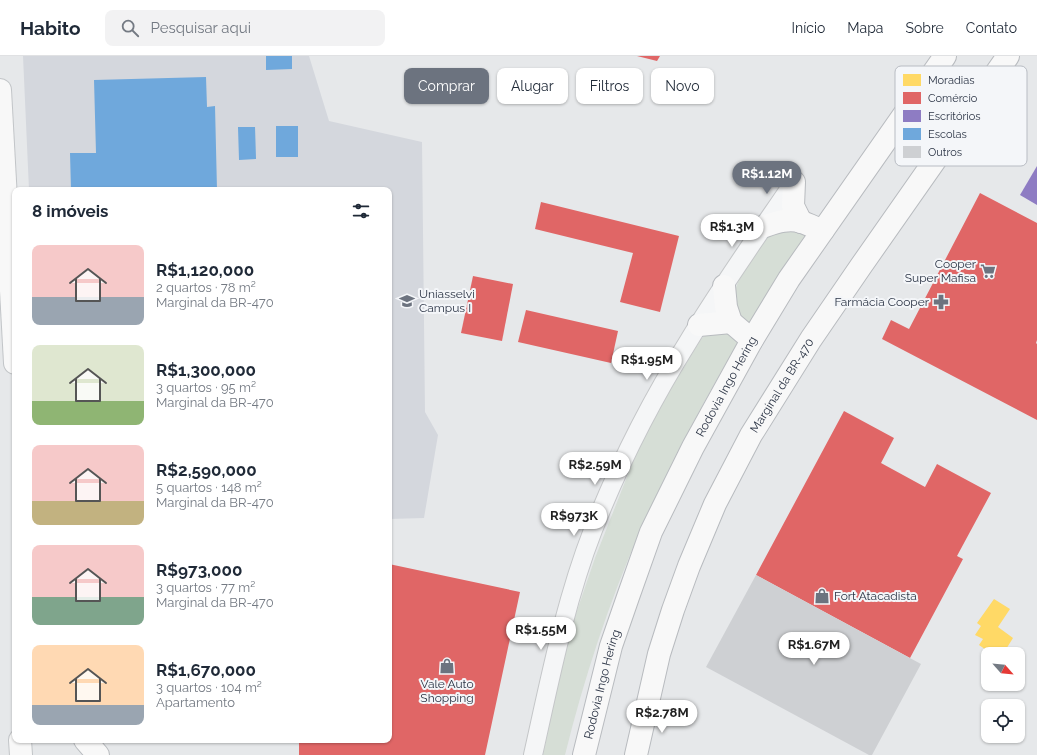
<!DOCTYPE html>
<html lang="pt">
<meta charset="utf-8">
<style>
:root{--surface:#fff;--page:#f2f2f3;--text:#1f2937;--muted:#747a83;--line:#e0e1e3;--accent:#6c737f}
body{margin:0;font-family:Raleway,sans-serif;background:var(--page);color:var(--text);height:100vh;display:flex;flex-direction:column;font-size:15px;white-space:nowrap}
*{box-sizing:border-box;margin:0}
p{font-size:13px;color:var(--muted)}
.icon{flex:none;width:22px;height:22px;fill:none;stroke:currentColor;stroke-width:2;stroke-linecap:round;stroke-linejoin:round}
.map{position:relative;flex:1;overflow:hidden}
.sheet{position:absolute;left:12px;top:131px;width:380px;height:556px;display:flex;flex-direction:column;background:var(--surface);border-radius:8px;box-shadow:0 1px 3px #0004}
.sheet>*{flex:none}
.hud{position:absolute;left:404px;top:12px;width:380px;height:36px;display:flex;gap:8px}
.needle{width:26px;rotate:117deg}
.tools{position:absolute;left:981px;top:591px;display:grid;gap:8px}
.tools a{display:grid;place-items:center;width:44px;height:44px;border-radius:8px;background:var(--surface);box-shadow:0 1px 3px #0004;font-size:20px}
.price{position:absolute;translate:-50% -34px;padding:0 9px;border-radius:14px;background:#fff;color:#222;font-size:13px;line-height:26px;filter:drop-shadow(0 1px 2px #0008)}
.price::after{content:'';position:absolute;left:50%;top:24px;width:12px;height:9px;margin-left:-6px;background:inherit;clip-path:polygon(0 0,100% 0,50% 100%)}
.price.current{background:var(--accent);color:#fff}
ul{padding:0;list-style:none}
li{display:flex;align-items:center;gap:12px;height:100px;padding:0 20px}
li span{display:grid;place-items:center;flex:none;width:112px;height:80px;border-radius:8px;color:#555}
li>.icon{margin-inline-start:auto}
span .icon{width:48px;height:48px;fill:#fffc;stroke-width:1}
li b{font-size:17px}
h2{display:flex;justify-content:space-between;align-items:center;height:48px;padding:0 20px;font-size:17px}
.pill{padding:0 14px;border-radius:8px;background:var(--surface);box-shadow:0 1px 3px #0004;font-size:14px;line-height:36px}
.pill.current{background:var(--accent);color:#fff}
header{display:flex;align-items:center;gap:24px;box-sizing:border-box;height:56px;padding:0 20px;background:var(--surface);border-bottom:1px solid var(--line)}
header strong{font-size:19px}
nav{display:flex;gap:22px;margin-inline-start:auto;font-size:14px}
.search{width:280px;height:36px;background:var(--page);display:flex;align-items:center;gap:10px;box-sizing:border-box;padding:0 14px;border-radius:8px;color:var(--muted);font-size:15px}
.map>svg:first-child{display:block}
</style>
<header>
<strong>Habito</strong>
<div class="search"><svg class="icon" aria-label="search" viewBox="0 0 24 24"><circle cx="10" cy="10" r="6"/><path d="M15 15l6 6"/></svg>Pesquisar aqui</div>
<nav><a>Início</a><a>Mapa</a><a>Sobre</a><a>Contato</a></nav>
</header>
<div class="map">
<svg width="1037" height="699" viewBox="0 0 1037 699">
<rect width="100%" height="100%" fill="#e6e8ea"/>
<polygon fill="#d4d7dd" points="23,0 309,0 329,65 422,86 425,356 438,379 424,462 389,463 389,134 29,134"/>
<g fill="#d6ded6">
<path d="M 793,174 L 806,179 L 748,270 C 739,260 733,245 736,232 C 738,222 764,185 772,176 Z"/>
<path d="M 722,272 L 740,283 C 704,345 670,407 641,473 C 609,546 584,622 565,699 L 543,699 L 566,587 L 595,502 L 634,403 L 664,344 L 695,293 L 702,282 L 714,273 Z"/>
</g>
<polygon fill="#ffd966" points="994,543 1010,553 998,571 1013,582 1003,598 992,598 979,589 983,583 975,579 981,570 977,567"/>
<g fill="#e06666">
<polygon points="637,0 660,0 657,5"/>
<polygon points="980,137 1037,167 1037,284 1036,287 1037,288 1037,364 882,283 891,264 909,273"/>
<polygon points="541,146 679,180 660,256 620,246 633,197 535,173"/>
<polygon points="473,220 513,228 502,285 461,277"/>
<polygon points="526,254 618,275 611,307 518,286"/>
<polygon points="844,355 894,382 881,407 925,431 937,408 991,437 957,500 963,503 910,602 756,519"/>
<polygon points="389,508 520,536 485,699 299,699 299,684 389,684"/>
</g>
<polygon fill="#8e7cc3" points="1037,110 1037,149 1020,139"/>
<g fill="#6fa8dc">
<polygon points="266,0 292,0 292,13 266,14"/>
<polygon points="206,21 207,51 215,50 217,134 71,134 70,97 96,97 94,24"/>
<rect x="276" y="70" width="22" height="31"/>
<polygon points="238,71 255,71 256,103 239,104"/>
</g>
<polygon fill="#ced0d3" points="756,519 921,608 872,699 869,699 706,611"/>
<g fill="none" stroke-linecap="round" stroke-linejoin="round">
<g stroke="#c4c6c8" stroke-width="20">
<path id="minor" d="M 533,699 C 550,623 565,546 593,474 C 619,408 651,345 688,286 C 721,231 758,179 794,126"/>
</g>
<g stroke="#c2c5c8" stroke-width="24">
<g id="major">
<polyline points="0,34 15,307"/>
<polyline points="20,684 21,699"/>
</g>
</g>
<g stroke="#b8bbbf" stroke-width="24">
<g id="highway">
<polyline points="794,126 793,150 801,166"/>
<path d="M 765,170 C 777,166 789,162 802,166 C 810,169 815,172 823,174"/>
<polyline points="724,230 726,251 731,266 752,284"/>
<polyline points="699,269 731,266"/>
<polyline points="85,684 98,699"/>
<path id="s1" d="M 584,699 L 611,590 L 628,541 L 651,476 L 693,391 L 752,284 L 789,223 L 945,0"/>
<path id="s2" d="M 636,699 L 659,598 L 673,554 L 689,510 L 715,448 L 751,379 L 811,283 L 861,210 L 1008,0"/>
</g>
</g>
<use href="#minor" stroke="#f5f6f7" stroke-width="18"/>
<use href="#major" stroke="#f8f8f8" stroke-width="22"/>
<use href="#highway" stroke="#f8f8f8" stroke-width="22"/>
</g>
<defs>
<g id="supermarket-bare" transform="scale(1.2)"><path d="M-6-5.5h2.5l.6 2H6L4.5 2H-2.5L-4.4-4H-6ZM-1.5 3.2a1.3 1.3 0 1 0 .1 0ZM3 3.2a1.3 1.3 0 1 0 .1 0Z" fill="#6c737f" stroke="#f4f6f9" stroke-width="2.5" paint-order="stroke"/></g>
<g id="university-bare" transform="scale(1.2)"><path d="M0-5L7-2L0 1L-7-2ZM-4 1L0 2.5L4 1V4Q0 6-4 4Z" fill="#6c737f" stroke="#f4f6f9" stroke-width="2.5" paint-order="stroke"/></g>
<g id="pharmacy-bare" transform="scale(1.2)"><path d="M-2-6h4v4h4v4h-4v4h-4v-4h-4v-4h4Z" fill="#6c737f" stroke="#f4f6f9" stroke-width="2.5" paint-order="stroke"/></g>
<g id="shop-bare" transform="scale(1.2)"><path d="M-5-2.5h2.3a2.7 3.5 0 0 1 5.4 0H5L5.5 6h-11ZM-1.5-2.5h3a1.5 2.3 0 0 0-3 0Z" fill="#6c737f" stroke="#f4f6f9" stroke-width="2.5" paint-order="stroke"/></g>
</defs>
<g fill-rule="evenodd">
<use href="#supermarket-bare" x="988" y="215"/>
<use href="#university-bare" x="407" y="245"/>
<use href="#pharmacy-bare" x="941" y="246"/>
<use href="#shop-bare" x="822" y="540"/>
<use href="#shop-bare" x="447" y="610"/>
</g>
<g text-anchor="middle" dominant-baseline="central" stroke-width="4" stroke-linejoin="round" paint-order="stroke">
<g font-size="12" fill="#2b3445" stroke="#f4f6f9" text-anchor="end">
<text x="976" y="208">Cooper<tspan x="976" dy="14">Super Mafisa</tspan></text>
<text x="419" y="238" text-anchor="start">Uniasselvi<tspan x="419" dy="14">Campus I</tspan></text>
<text x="929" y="246">Farmácia Cooper</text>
<text x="834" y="540" text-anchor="start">Fort Atacadista</text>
<text x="447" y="628" text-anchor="middle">Vale Auto<tspan x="447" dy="14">Shopping</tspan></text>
</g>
<g font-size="12" fill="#2b3445" stroke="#f4f6f9">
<text stroke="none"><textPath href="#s2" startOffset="400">Marginal da BR-470</textPath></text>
<text stroke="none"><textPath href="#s1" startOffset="397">Rodovia Ingo Hering</textPath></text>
<text stroke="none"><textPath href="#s1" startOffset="73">Rodovia Ingo Hering</textPath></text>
</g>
</g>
<rect x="895" y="10" width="132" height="100" rx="6" fill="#f4f6f9" stroke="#b8bcc3" stroke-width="1"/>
<rect x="903" y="18" width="18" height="12" fill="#ffd966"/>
<rect x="903" y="36" width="18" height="12" fill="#e06666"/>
<rect x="903" y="54" width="18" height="12" fill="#8e7cc3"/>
<rect x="903" y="72" width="18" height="12" fill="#6fa8dc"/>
<rect x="903" y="90" width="18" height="12" fill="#ced0d3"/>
<g font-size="11" fill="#2b3445">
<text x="928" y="28">Moradias</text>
<text x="928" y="46">Comércio</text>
<text x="928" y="64">Escritórios</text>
<text x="928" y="82">Escolas</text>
<text x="928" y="100">Outros</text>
</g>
</svg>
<div class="tools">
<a><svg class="needle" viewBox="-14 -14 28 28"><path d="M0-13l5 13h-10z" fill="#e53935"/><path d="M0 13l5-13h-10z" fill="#747a83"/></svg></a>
<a><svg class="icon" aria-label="locate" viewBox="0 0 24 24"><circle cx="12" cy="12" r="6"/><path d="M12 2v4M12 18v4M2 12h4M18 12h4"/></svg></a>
</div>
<b class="price current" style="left:767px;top:139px">R$1.12M</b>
<b class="price" style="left:732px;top:192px">R$1.3M</b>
<b class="price" style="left:647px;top:325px">R$1.95M</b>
<b class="price" style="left:595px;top:430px">R$2.59M</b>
<b class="price" style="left:574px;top:481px">R$973K</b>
<b class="price" style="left:541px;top:595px">R$1.55M</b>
<b class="price" style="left:814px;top:610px">R$1.67M</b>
<b class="price" style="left:662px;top:678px">R$2.78M</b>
<div class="hud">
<a class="pill current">Comprar</a>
<a class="pill">Alugar</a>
<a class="pill">Filtros</a>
<a class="pill">Novo</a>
</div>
<section class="sheet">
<h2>8 imóveis<svg class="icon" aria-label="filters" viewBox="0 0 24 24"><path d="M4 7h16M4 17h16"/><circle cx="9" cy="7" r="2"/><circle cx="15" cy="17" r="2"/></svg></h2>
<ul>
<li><span style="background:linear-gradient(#f6c9c9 65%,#9aa5b1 0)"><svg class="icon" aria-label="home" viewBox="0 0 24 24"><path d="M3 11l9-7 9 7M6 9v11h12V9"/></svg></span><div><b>R$1,120,000</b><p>2 quartos · 78 m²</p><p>Marginal da BR-470</p></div></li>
<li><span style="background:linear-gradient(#dfe7d0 70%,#8fb573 0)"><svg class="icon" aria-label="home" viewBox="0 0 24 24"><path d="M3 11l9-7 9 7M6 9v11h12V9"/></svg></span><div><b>R$1,300,000</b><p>3 quartos · 95 m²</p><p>Marginal da BR-470</p></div></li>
<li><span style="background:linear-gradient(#f6c9c9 70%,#c2b280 0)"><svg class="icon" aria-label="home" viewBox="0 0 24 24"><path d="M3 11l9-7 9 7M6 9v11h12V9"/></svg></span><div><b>R$2,590,000</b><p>5 quartos · 148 m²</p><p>Marginal da BR-470</p></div></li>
<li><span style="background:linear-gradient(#f6c9c9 65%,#7fa58c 0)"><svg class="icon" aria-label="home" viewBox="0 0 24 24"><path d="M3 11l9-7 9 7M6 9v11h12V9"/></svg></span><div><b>R$973,000</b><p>3 quartos · 77 m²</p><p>Marginal da BR-470</p></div></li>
<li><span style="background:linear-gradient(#ffd9b3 75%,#9aa5b1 0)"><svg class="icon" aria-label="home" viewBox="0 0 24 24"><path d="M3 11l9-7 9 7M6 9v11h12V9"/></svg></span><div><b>R$1,670,000</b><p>3 quartos · 104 m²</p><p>Apartamento</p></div></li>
</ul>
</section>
</div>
